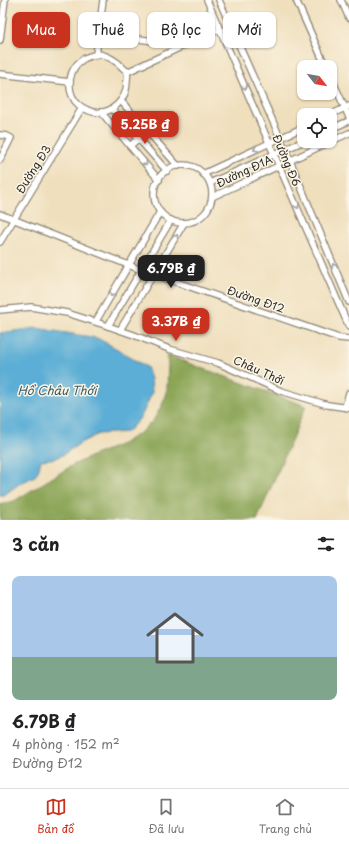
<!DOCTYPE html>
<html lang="vi">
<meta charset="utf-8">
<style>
:root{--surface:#fff;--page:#f2f2f2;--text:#202124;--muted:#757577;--line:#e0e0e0;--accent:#c8321e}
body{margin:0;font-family:"Playpen Sans",sans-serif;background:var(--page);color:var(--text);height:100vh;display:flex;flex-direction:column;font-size:15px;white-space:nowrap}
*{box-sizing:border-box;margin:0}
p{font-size:13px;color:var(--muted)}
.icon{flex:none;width:22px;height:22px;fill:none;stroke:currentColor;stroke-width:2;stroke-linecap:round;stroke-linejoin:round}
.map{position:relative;height:520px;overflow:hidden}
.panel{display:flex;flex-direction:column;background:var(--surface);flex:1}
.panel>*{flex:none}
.banner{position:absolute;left:12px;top:12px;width:325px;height:36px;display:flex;gap:8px}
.needle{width:26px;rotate:121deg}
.fabs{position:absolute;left:297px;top:60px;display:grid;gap:8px}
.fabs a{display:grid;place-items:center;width:40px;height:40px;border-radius:8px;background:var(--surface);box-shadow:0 1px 3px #0004;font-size:20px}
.price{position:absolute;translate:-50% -34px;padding:0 9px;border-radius:8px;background:var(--accent);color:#fff;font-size:13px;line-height:26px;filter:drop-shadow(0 1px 2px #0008)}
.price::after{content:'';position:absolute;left:50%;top:24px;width:12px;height:9px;margin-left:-6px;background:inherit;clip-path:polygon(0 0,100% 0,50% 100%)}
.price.active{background:#222;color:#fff}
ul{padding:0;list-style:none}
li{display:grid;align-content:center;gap:8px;height:212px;padding:0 12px}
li+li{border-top:1px solid var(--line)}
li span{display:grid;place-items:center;height:124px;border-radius:8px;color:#555}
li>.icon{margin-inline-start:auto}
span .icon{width:72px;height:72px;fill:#fffc;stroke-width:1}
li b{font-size:17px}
h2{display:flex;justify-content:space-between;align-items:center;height:48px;padding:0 12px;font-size:17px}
.chip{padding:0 14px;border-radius:8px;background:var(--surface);box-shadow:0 1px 3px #0004;font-size:14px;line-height:36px}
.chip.active{background:var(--accent);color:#fff}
.dock{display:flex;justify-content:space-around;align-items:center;height:56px;border-top:1px solid var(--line);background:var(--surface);font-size:11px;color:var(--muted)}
.dock a{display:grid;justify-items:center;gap:2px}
.dock .active{color:var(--accent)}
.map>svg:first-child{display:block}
</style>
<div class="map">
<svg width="349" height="520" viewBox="0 0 349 520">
<rect width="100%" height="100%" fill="#fcf5e5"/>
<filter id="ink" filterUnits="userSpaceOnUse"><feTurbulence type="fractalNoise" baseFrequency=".025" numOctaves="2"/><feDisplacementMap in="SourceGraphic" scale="8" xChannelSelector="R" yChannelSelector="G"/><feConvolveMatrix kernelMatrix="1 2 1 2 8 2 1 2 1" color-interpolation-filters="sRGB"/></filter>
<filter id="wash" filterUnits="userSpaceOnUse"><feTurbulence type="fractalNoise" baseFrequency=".012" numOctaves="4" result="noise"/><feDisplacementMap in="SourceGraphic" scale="16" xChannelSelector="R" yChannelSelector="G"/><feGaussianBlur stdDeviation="0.9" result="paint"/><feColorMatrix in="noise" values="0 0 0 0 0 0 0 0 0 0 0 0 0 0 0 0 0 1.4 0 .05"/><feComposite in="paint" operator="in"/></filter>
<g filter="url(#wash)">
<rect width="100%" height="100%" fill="#efdfbd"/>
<polygon fill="#8ba557" stroke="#5b6841" points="166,355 306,406 257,520 0,520 0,504 14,501 73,465 94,455 122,444 141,432 153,421 162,405 167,389 168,364"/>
<polygon fill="#5baed6" stroke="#436c80" points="36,328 97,338 121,351 136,361 147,367 151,379 152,393 141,417 127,432 98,434 82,442 64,454 57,458 41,460 39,469 35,476 19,484 4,495 0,495 0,333"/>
</g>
<g filter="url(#ink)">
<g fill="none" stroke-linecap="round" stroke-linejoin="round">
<g stroke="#8d8574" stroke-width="8">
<g id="minor">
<polyline points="207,0 349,327"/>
<polyline points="219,0 286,151 349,302"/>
<polyline points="296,0 326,67"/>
<polyline points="341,0 349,18"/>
<polyline points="99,34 186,45"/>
<polyline points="0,40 5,0"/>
<path d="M 99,54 C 109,56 116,60 123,68 C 124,69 126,70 127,72 C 128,74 127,79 127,81 C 127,100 112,115 93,112 C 86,110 79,106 75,101 C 66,88 69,69 82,60 C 87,56 93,55 99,54 Z"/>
<polyline points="96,55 103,0"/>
<polyline points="127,72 220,29"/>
<polyline points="0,74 70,82"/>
<polyline points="330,75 349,117"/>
<polyline points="121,101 178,166"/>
<polyline points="112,109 167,171"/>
<polyline points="101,112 159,180"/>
<polyline points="330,115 349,106"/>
<polyline points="330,129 349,121"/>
<polyline points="0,135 7,136 11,138 0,160"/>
<polyline points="130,146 147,130"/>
<circle cx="183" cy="194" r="29"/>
<polyline points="203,174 304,127"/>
<polyline points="210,183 304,141"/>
<polyline points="212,197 349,133"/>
<polyline points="0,214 141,270 339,338 349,339"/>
<polyline points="0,242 82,108"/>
<polyline points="0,310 31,307 67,313 108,326 134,335 169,349 218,363 281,391 328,405 349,408"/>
<polyline points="96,321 160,212"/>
<polyline points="108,326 171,220"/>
<polyline points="120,330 184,223"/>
<polyline points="345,407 349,393"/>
</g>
</g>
<use href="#minor" stroke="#fff" stroke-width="5.5"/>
</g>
<defs><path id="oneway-chevron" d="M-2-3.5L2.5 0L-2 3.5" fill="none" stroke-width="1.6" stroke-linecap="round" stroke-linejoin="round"/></defs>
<g stroke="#a0a0a0">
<use href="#oneway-chevron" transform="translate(245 87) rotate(67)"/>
<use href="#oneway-chevron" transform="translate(256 149) rotate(155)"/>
<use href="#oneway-chevron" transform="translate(145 163) rotate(50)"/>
<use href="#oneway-chevron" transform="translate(297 206) rotate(66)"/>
<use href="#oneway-chevron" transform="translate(176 237) rotate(-59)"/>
<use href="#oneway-chevron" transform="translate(334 266) rotate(-113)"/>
<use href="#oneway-chevron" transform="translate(112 294) rotate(120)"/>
</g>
</g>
<g text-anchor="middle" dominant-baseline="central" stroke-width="3" stroke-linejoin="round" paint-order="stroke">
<g font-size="11" fill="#2b2b2b" stroke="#fcf5e5">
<text transform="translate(287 160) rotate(67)">Đường Đ6</text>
<text transform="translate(33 169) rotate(-58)">Đường Đ3</text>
<text transform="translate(244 171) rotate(-25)">Đường Đ1A</text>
<text transform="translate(256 299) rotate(19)">Đường Đ12</text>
<text transform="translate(259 370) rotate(24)">Châu Thới</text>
</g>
<g font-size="12" font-style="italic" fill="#3c5967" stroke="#fcf5e5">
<text x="57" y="390">Hồ Châu Thới</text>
</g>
</g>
</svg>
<div class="fabs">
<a><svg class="needle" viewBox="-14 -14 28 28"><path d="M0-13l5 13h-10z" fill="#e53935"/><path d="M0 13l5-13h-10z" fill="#757577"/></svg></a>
<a><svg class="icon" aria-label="locate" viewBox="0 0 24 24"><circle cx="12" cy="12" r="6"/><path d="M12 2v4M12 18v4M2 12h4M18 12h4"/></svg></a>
</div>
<b class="price" style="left:145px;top:145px">5.25B ₫</b>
<b class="price active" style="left:171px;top:289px">6.79B ₫</b>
<b class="price" style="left:176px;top:342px">3.37B ₫</b>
<div class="banner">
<a class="chip active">Mua</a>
<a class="chip">Thuê</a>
<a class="chip">Bộ lọc</a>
<a class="chip">Mới</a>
</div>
</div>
<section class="panel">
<h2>3 căn<svg class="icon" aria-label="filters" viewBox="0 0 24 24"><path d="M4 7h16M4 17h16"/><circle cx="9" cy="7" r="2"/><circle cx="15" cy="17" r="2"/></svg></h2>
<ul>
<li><span style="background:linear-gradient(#a9c7e8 65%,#7fa58c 0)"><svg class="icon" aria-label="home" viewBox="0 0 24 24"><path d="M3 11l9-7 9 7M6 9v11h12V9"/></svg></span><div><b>6.79B ₫</b><p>4 phòng · 152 m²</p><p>Đường Đ12</p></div></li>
</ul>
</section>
<nav class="dock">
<a class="active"><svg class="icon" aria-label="map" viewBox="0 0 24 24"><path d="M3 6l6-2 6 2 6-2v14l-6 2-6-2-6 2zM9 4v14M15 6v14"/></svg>Bản đồ</a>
<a><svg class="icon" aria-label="saved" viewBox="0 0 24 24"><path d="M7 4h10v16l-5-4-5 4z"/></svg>Đã lưu</a>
<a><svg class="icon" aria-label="home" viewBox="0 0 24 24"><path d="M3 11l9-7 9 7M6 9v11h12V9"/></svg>Trang chủ</a>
</nav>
